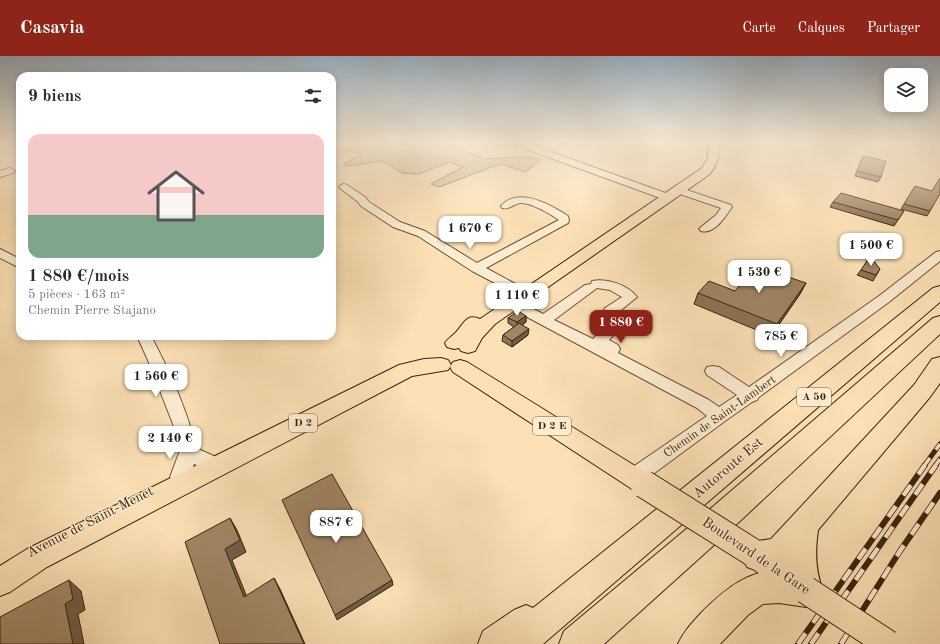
<!DOCTYPE html>
<html lang="fr">
<meta charset="utf-8">
<style>
:root{--surface:#fff;--page:#f7f7f7;--text:#2b2b33;--muted:#7c7c81;--line:#e1e1e2;--accent:#8f2418}
body{margin:0;font-family:"Old Standard TT",serif;background:var(--page);color:var(--text);height:100vh;display:flex;flex-direction:column;font-size:15px;white-space:nowrap}
*{box-sizing:border-box;margin:0}
p{font-size:13px;color:var(--muted)}
.icon{flex:none;width:22px;height:22px;fill:none;stroke:currentColor;stroke-width:2;stroke-linecap:round;stroke-linejoin:round}
.map{position:relative;flex:1;overflow:hidden}
.side{position:absolute;left:16px;top:16px;width:320px;height:268px;display:flex;flex-direction:column;background:var(--surface);border-radius:12px;box-shadow:0 2px 10px #0003}
.side>*{flex:none}
.buttons{position:absolute;left:884px;top:12px;display:grid;gap:8px}
.buttons a{display:grid;place-items:center;width:44px;height:44px;border-radius:8px;background:var(--surface);box-shadow:0 2px 10px #0003;font-size:20px}
.price{position:absolute;translate:-50% -34px;padding:0 9px;border-radius:8px;background:#fff;color:#222;font-size:13px;line-height:26px;filter:drop-shadow(0 1px 2px #0008)}
.price::after{content:'';position:absolute;left:50%;top:24px;width:12px;height:9px;margin-left:-6px;background:inherit;clip-path:polygon(0 0,100% 0,50% 100%)}
.price.active{background:var(--accent);color:#fff}
ul{padding:0;list-style:none}
li{display:grid;align-content:center;gap:8px;height:212px;padding:0 12px}
li+li{border-top:1px solid var(--line)}
li span{display:grid;place-items:center;height:124px;border-radius:12px;color:#555}
li>.icon{margin-inline-start:auto}
span .icon{width:72px;height:72px;fill:#fffc;stroke-width:1}
li b{font-size:17px}
h2{display:flex;justify-content:space-between;align-items:center;height:48px;padding:0 12px;font-size:17px}
header{display:flex;align-items:center;gap:24px;box-sizing:border-box;height:56px;padding:0 20px;background:var(--accent);color:#fff}
header strong{font-size:19px}
nav{display:flex;gap:22px;margin-inline-start:auto;font-size:14px}
.map>svg:first-child{display:block}
</style>
<header>
<strong>Casavia</strong>
<nav><a>Carte</a><a>Calques</a><a>Partager</a></nav>
</header>
<div class="map">
<svg width="940" height="588" viewBox="0 0 940 588">
<rect width="100%" height="100%" fill="#fce1b6"/>
<filter id="stains"><feTurbulence type="fractalNoise" baseFrequency=".005" numOctaves="4"/><feColorMatrix values="0 0 0 0 .2 0 0 0 0 .09 0 0 0 0 .02 0 0 0 .5 -.17"/></filter>
<radialGradient id="worn" r=".72"><stop offset=".6" stop-color="#630" stop-opacity="0"/><stop offset="1" stop-color="#630" stop-opacity=".3"/></radialGradient>
<polygon fill="#dbc199" stroke="#8c7252" points="354,87 447,87 484,103 520,101 542,103 525,116 502,108 492,111 439,131 431,128 463,111 449,106 419,118 402,117 383,105 347,110 343,108 362,98 342,94"/>
<g fill="none" stroke-linecap="round" stroke-linejoin="round">
<g stroke="#6c5236" stroke-width="2">
<g id="minor">
<polygon points="514,87 526,87 671,139 672,141 671,143 663,143 515,89"/>
<polygon points="10,112 15,115 13,117 0,121 0,115"/>
<path d="M 344,128 L 347,129 L 365,141 L 369,146 L 400,166 L 425,175 L 477,207 L 559,164 C 551,158 530,146 520,147 C 513,148 510,154 502,152 L 501,150 C 518,130 551,149 568,160 L 569,165 L 568,167 L 486,212 L 530,236 L 532,239 L 530,242 L 525,243 L 472,215 L 418,180 L 393,171 L 361,150 L 357,145 L 341,133 L 339,131 L 341,129 Z"/>
<path d="M 678,131 L 731,149 L 732,151 C 726,160 714,179 701,175 L 699,173 L 701,171 L 716,159 L 721,152 L 674,136 L 673,134 L 674,132 Z"/>
<polygon points="0,193 20,203 20,212 0,202"/>
<path d="M 940,195 L 940,205 L 889,246 L 759,341 L 757,344 L 752,346 L 725,365 L 641,427 L 634,429 L 627,427 L 624,421 L 627,415 L 707,360 L 697,352 L 501,247 L 499,244 L 501,241 L 511,241 L 543,258 L 585,229 L 591,228 L 592,225 C 607,222 628,229 637,241 L 615,259 L 623,266 L 619,273 L 609,284 L 618,289 L 620,293 L 618,297 L 709,344 L 719,351 L 737,339 L 707,319 L 705,315 L 707,311 L 713,310 L 719,311 L 749,331 L 879,240 L 936,196 ZM 597,232 L 610,234 L 622,241 L 605,252 L 601,260 L 608,267 L 593,283 L 554,264 Z"/>
<path d="M 137,280 L 151,280 C 170,316 187,353 196,392 L 216,401 L 218,406 L 216,411 L 209,414 L 194,408 L 187,427 L 180,429 L 173,427 L 170,421 L 179,397 L 173,368 L 147,302 Z"/>
</g>
</g>
<g stroke="#3c230b" stroke-width="2">
<g id="major">
<path d="M 708,87 L 718,87 C 720,99 718,108 710,118 L 495,268 L 482,282 L 475,295 L 468,297 L 461,295 L 459,292 L 454,293 L 447,291 L 445,287 C 448,282 453,280 457,275 C 464,267 467,257 480,263 L 702,112 L 708,102 Z"/>
<polygon points="441,302 448,304 451,309 448,314 412,320 47,511 10,536 0,540 0,510 27,493 399,309 424,303"/>
<polygon points="460,304 467,306 653,421 656,428 653,435 644,438 635,435 453,316 450,311 453,306"/>
<polygon points="753,484 763,488 810,519 814,529 810,539 800,543 790,539 743,506 739,497 743,488"/>
</g>
</g>
<g stroke="#3c230b" stroke-width="2">
<g id="highway">
<polygon points="940,230 940,246 543,588 478,588 483,575 514,554 526,549 533,552 933,232"/>
<polygon points="940,260 940,278 724,480 604,588 559,588 564,575 702,460 933,262"/>
<path d="M 940,301 L 940,327 L 930,341 L 818,474 C 815,495 815,515 823,534 L 818,546 L 806,551 L 779,547 L 763,548 L 748,559 L 720,588 L 678,588 C 684,575 692,567 702,556 C 725,533 750,512 784,515 L 784,509 L 758,515 L 747,511 L 742,500 L 747,489 L 758,485 L 771,483 L 914,329 L 932,303 Z"/>
</g>
</g>
<use href="#minor" fill="#fdecd0" fill-rule="evenodd"/>
<use href="#major" fill="#fce1b6" fill-rule="evenodd"/>
<use href="#highway" fill="#fce1b6" fill-rule="evenodd"/>
<g stroke="#3c230b" stroke-width="5">
<g id="rail-far1">
<polyline points="924,410 940,388"/>
<polyline points="935,410 940,403"/>
</g>
</g>
<g stroke="#3c230b" stroke-width="6">
<g id="rail">
<polyline points="798,588 925,409"/>
<polyline points="811,588 936,409"/>
<polyline points="841,588 900,495 940,437"/>
</g>
</g>
<use href="#rail-far1" stroke="#fdecd0" stroke-width="3.5" stroke-dasharray="10" stroke-linecap="butt"/>
<use href="#rail" stroke="#fdecd0" stroke-width="4.5" stroke-dasharray="13" stroke-linecap="butt"/>
<g stroke="#3c230b" stroke-width="29" stroke-linecap="butt">
<g id="major-bridge">
<polyline points="644,428 752,496"/>
<polyline points="806,534 888,588"/>
</g>
</g>
<use href="#major-bridge" stroke="#fce1b6" stroke-width="27"/>
</g>
<g fill="#8a7356" stroke="#3c230b">
<polygon points="863,100 881,121 878,126 855,120"/>
<polygon points="833,146 904,155 894,170 830,151"/>
<polygon points="904,148 930,155 927,160 901,153"/>
<polygon points="880,213 873,225 857,219 861,214"/>
<polygon points="806,227 800,238 771,280 694,248 698,237 735,235"/>
<polygon points="526,260 526,266 522,269 528,279 512,291 502,285 503,279 514,271 508,267 508,262"/>
</g>
<g fill="#705e46" stroke="#3c230b">
<polygon points="806,227 800,238 771,280 777,268"/>
<polygon points="526,260 526,266 517,272 517,266"/>
<polygon points="529,273 528,279 512,291 512,285"/>
<polygon points="230,462 237,474 246,496 232,504 251,551 244,541 225,493"/>
<polygon points="274,522 280,533 305,588 304,588"/>
<polygon points="69,524 81,535 85,554 78,558 84,588 73,588 65,548"/>
<polygon points="392,524 393,529 337,564 335,559"/>
</g>
<g fill="#a08664" stroke="#3c230b">
<polygon points="863,100 886,105 881,121 857,115"/>
<polygon points="940,122 940,138 930,155 904,148 915,130 932,135"/>
<polygon points="841,137 904,155 898,164 833,146"/>
<polygon points="870,200 880,213 876,219 861,214"/>
<polygon points="756,210 806,227 777,268 698,237 709,225 735,235"/>
<polygon points="518,255 526,260 517,266 508,262"/>
<polygon points="519,267 529,273 512,285 503,279"/>
<polygon points="332,418 392,524 335,559 282,444"/>
<polygon points="230,462 240,484 225,493 244,541 274,522 304,588 220,588 185,486"/>
<polygon points="69,524 73,543 65,548 73,588 0,588 0,561"/>
</g>
<linearGradient id="sky" x2="0" y2="1"><stop stop-color="#96acbd"/><stop offset="0.51" stop-color="#fef2de"/><stop offset="1" stop-color="#fef2de" stop-opacity="0"/></linearGradient>
<rect width="940" height="169" fill="url(#sky)"/>
<g text-anchor="middle" dominant-baseline="central" stroke-width="3" stroke-linejoin="round" paint-order="stroke">
<g fill="#fdecd0" stroke="#765f46" stroke-width="1">
<rect x="797" y="332" width="34" height="18" rx="3"/>
<rect x="289" y="358" width="28" height="18" rx="3"/>
<rect x="533" y="361" width="38" height="18" rx="3"/>
</g>
<g font-size="11" font-weight="bold" fill="#3c230b">
<text x="814" y="341">A 50</text>
<text x="303" y="367">D 2</text>
<text x="552" y="370">D 2 E</text>
</g>
<g font-size="12" fill="#3c230b" stroke="#fdecd0">
<text transform="translate(720 361) rotate(-35)">Chemin de Saint-Lambert</text>
</g>
<g font-size="14" fill="#3c230b" stroke="#fdecd0">
<text transform="translate(728 412) rotate(-40)">Autoroute Est</text>
<text transform="translate(90 466) rotate(-27)">Avenue de Saint-Menet</text>
<text transform="translate(756 500) rotate(34)">Boulevard de la Gare</text>
</g>
</g>
<rect width="100%" height="100%" filter="url(#stains)"/>
<rect width="100%" height="100%" fill="url(#worn)"/>
</svg>
<div class="buttons">
<a><svg class="icon" aria-label="layers" viewBox="0 0 24 24"><path d="M12 4l9 5-9 5-9-5zM3 14l9 5 9-5"/></svg></a>
</div>
<b class="price" style="left:470px;top:194px">1 670 €</b>
<b class="price" style="left:871px;top:211px">1 500 €</b>
<b class="price" style="left:759px;top:238px">1 530 €</b>
<b class="price" style="left:517px;top:261px">1 110 €</b>
<b class="price active" style="left:621px;top:288px">1 880 €</b>
<b class="price" style="left:781px;top:302px">785 €</b>
<b class="price" style="left:156px;top:342px">1 560 €</b>
<b class="price" style="left:170px;top:404px">2 140 €</b>
<b class="price" style="left:336px;top:488px">887 €</b>
<section class="side">
<h2>9 biens<svg class="icon" aria-label="filters" viewBox="0 0 24 24"><path d="M4 7h16M4 17h16"/><circle cx="9" cy="7" r="2"/><circle cx="15" cy="17" r="2"/></svg></h2>
<ul>
<li><span style="background:linear-gradient(#f6c9c9 65%,#7fa58c 0)"><svg class="icon" aria-label="home" viewBox="0 0 24 24"><path d="M3 11l9-7 9 7M6 9v11h12V9"/></svg></span><div><b>1 880 €/mois</b><p>5 pièces · 163 m²</p><p>Chemin Pierre Stajano</p></div></li>
</ul>
</section>
</div>
